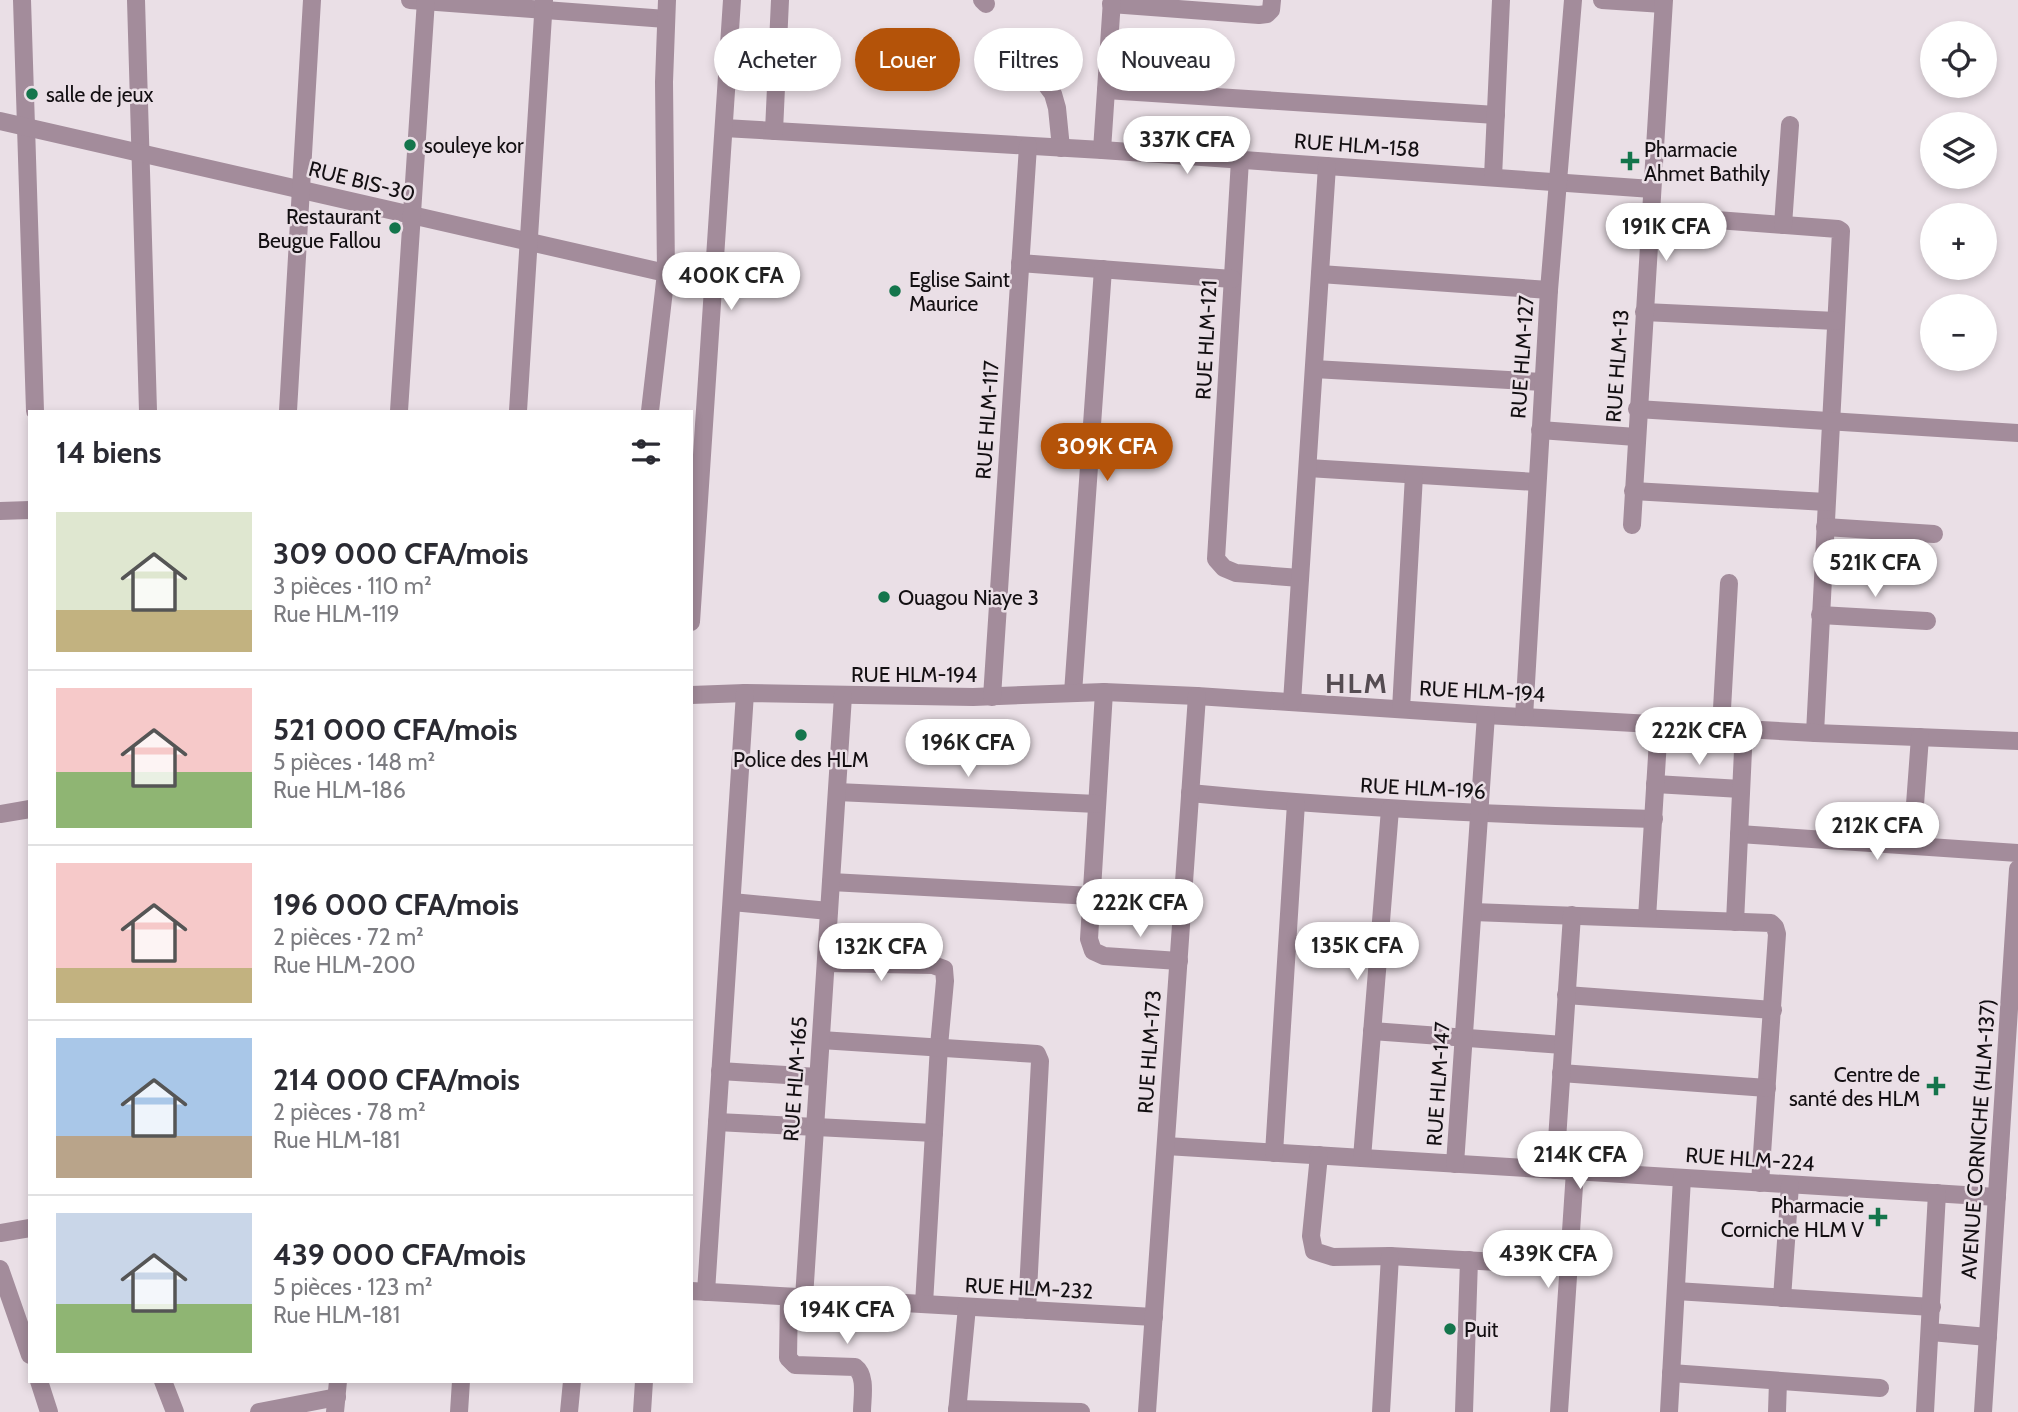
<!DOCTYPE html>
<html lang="fr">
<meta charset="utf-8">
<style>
:root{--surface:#fff;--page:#f7f7f7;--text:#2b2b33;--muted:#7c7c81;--line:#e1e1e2;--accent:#b45309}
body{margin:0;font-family:Cabin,sans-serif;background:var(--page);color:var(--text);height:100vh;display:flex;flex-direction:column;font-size:26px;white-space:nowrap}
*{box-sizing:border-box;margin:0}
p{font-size:23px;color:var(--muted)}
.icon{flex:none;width:38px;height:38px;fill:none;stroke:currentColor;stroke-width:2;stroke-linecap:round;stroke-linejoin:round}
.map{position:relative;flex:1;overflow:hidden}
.sheet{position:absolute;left:28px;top:410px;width:665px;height:973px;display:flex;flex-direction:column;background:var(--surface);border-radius:0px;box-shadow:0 4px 10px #0003}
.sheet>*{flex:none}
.banner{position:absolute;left:714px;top:28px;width:665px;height:63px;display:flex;gap:14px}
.tools{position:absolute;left:1920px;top:21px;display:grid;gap:14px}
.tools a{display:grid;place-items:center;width:77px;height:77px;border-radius:50%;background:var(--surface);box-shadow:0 4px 10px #0003;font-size:35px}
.price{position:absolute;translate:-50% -60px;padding:0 16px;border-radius:24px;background:#fff;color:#222;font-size:23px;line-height:46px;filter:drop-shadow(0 2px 4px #0008)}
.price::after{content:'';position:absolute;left:50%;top:42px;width:21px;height:16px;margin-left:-10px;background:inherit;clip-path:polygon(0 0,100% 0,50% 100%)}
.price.active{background:var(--accent);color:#fff}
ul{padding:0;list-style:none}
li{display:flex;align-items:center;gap:21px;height:175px;padding:0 28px}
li+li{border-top:2px solid var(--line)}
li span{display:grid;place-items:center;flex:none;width:196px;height:140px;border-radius:0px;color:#555}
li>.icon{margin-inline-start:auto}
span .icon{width:84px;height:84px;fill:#fffc;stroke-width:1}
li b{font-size:30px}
h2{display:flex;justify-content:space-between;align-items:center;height:84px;padding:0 28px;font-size:30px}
.pill{padding:0 24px;border-radius:32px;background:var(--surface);box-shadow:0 4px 10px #0003;font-size:24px;line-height:63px}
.pill.active{background:var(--accent);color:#fff}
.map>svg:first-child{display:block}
</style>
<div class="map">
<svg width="2018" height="1412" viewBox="0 0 2018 1412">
<rect width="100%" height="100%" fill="#eadfe6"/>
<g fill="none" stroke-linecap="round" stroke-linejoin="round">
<g stroke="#a38c9b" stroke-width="18">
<polyline points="22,0 35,411"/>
<polyline points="136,0 148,411"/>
<polyline points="410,0 666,19"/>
<polyline points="982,0 986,4"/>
<polyline points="1602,0 1663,4"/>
<polyline points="1111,4 1259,15 1267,14 1271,10 1272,0"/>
<polyline points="1027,59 1053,94 1057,108 1061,148"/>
<polyline points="1106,90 1496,115"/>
<polyline points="0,121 714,284"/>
<polyline points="724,128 1102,150 1652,189"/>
<polyline points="774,131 780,0"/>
<polyline points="1102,150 1112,0"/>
<polyline points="1240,160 1216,559 1224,568 1236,573 1300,578"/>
<polyline points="1493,177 1501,0"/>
<polyline points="1650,215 1838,229 1841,231 1815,733"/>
<polyline points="1783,225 1790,125"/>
<polyline points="1020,263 1232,279"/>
<polyline points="1320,274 1549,290"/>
<polyline points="1644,312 1836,321"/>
<polyline points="1314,369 1543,382"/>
<polyline points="1637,409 2018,433"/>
<polyline points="288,411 312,0"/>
<polyline points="399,411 426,0"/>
<polyline points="518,411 544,0"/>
<polyline points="650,411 666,273 664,82 667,0"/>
<polyline points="1540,430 1636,437"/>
<polyline points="1308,468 1536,482"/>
<polyline points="1633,491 1826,502"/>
<polyline points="0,511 30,510"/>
<polyline points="1632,525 1664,0"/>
<polyline points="1825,527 1934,534"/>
<polyline points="1820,615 1927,621"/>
<polyline points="691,622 732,0"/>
<polyline points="1104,692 1089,939 1093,951 1104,956 1179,961"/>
<polyline points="1073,693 1103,269"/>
<polyline points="691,695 745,693 973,697 1104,692 1197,696 1486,715 1815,733 2018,741"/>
<polyline points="992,697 1028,146"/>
<polyline points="1292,702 1327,166"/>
<polyline points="1401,709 1414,475"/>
<polyline points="1524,717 1549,290 1573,0"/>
<polyline points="1721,727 1729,583"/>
<polyline points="1655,784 1741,789"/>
<polyline points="837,792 1097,804"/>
<path d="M 1190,793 C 1344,808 1499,815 1654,819"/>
<polyline points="0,814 30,809"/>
<polyline points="1739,834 2018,853"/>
<polyline points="1912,845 1920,737"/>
<polyline points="831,882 1092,896"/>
<polyline points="732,902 829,911"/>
<polyline points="1473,912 1771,923 1775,927 1777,934 1760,1183"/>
<polyline points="1647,918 1659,724"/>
<polyline points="1735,922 1744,729"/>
<polyline points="826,963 933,965 944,969 945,981 939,1046 924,1304"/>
<polyline points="1566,995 1773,1010"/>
<polyline points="1372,1031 1563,1045"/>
<polyline points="821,1040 1037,1054 1040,1061 1027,1310"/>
<polyline points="720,1071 818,1077"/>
<polyline points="1561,1073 1767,1088"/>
<polyline points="717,1122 934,1133"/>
<polyline points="1166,1146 1997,1197"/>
<polyline points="1274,1153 1296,803"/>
<polyline points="1319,1155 1311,1236 1314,1251 1333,1257 1390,1256 1569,1266"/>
<polyline points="1362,1158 1390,809"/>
<polyline points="1455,1164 1486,715"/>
<polyline points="1555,1170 1572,915"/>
<polyline points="0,1233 30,1228"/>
<polyline points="0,1269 30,1355"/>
<polyline points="691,1291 1154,1317"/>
<polyline points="1676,1291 1932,1307"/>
<polyline points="706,1292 745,693"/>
<path d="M 789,1297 L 788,1358 L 795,1365 L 855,1367 C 867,1376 862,1398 862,1412"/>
<polyline points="804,1298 843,696"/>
<polyline points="1782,1298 1790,1185"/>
<polyline points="1931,1332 1988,1337"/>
<polyline points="1671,1373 1880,1388"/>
<polyline points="39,1381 49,1412"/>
<polyline points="163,1381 175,1412"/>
<polyline points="957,1409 1081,1412"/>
<polyline points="259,1412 337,1397"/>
<polyline points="335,1412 338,1381"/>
<polyline points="459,1412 461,1381"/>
<polyline points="569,1412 572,1381"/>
<polyline points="642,1412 644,1381"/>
<polyline points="957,1412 967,1307"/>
<polyline points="1147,1412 1197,696"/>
<polyline points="1381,1412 1390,1256"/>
<polyline points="1464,1412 1469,1260"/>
<polyline points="1559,1412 1575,1171"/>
<polyline points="1669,1412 1682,1178"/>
<polyline points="1777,1412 1778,1381"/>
<polyline points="1925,1412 1937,1193"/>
<polyline points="1983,1412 2018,869"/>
</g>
</g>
<g fill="#14754c" stroke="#eadfe6" stroke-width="2.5">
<circle cx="32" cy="94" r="7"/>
<circle cx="410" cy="145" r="7"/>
<path d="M1626.5 150.5h7v7h7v7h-7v7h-7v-7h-7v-7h7z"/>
<circle cx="395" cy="228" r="7"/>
<circle cx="895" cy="291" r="7"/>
<circle cx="884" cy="597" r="7"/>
<circle cx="801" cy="735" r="7"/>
<path d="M1932.5 1075.5h7v7h7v7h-7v7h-7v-7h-7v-7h7z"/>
<path d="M1874.5 1206.5h7v7h7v7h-7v7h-7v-7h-7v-7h7z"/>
<circle cx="1450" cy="1329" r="7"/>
</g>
<g text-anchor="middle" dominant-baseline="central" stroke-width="5" stroke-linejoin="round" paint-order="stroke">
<g font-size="21" fill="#130f12" stroke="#eadfe6" text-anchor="start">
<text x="46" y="94">salle de jeux</text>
<text x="424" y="145">souleye kor</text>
<text x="1644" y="149">Pharmacie<tspan x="1644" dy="24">Ahmet Bathily</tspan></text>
<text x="381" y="216" text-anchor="end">Restaurant<tspan x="381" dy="24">Beugue Fallou</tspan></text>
<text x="909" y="279">Eglise Saint<tspan x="909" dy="24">Maurice</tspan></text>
<text x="898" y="597">Ouagou Niaye 3</text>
<text x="801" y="759" text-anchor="middle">Police des HLM</text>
<text x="1920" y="1074" text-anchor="end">Centre de<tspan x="1920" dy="24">santé des HLM</tspan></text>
<text x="1864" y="1205" text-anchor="end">Pharmacie<tspan x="1864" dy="24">Corniche HLM V</tspan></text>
<text x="1464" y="1329">Puit</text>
</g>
<g font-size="21" fill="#130f12" stroke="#eadfe6">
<text transform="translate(1357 145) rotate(4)">RUE HLM-158</text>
<text transform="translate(362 181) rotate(14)">RUE BIS-30</text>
<text transform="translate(1206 340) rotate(-87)">RUE HLM-121</text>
<text transform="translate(1522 357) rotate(-86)">RUE HLM-127</text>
<text transform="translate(1617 366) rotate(-86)">RUE HLM-13</text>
<text transform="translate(987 420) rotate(-86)">RUE HLM-117</text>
<text x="914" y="674">RUE HLM-194</text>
<text transform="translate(1482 691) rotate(3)">RUE HLM-194</text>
<text transform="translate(1423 788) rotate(3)">RUE HLM-196</text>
<text transform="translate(1149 1052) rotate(-86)">RUE HLM-173</text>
<text transform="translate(795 1079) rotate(-86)">RUE HLM-165</text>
<text transform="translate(1438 1084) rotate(-86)">RUE HLM-147</text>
<text transform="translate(1978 1139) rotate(-86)">AVENUE CORNICHE (HLM-137)</text>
<text transform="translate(1750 1159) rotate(4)">RUE HLM-224</text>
<text transform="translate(1029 1288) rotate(3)">RUE HLM-232</text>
</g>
<g font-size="28" font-weight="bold" letter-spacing="2" fill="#554c52" stroke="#eadfe6">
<text x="1357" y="683">HLM</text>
</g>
</g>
</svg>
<div class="tools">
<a><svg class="icon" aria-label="locate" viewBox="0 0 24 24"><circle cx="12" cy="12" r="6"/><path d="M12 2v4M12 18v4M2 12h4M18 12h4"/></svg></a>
<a><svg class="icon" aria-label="layers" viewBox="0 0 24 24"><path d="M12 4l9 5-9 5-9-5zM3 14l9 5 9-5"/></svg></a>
<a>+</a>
<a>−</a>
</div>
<b class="price" style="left:1187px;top:176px">337K CFA</b>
<b class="price" style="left:1666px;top:263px">191K CFA</b>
<b class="price" style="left:731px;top:312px">400K CFA</b>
<b class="price active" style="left:1107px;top:483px">309K CFA</b>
<b class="price" style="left:1875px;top:599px">521K CFA</b>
<b class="price" style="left:1699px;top:767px">222K CFA</b>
<b class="price" style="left:968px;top:779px">196K CFA</b>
<b class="price" style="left:1877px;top:862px">212K CFA</b>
<b class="price" style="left:1140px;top:939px">222K CFA</b>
<b class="price" style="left:1357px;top:982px">135K CFA</b>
<b class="price" style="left:881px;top:983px">132K CFA</b>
<b class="price" style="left:1580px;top:1191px">214K CFA</b>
<b class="price" style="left:1548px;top:1290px">439K CFA</b>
<b class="price" style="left:847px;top:1346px">194K CFA</b>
<div class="banner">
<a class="pill">Acheter</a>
<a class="pill active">Louer</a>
<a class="pill">Filtres</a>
<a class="pill">Nouveau</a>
</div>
<section class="sheet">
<h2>14 biens<svg class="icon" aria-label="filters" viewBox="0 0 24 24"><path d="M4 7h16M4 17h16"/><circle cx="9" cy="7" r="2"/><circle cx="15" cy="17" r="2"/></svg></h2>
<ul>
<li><span style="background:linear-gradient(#dfe7d0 70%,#c2b280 0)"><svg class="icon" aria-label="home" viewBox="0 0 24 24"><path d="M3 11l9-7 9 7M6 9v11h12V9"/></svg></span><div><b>309 000 CFA/mois</b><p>3 pièces · 110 m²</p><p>Rue HLM-119</p></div></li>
<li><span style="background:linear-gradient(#f6c9c9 60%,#8fb573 0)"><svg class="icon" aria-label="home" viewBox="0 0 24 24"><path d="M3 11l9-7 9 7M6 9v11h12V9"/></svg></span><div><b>521 000 CFA/mois</b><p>5 pièces · 148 m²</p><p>Rue HLM-186</p></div></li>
<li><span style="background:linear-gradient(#f6c9c9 75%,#c2b280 0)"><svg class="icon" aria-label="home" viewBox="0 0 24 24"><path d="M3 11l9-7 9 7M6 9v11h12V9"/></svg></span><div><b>196 000 CFA/mois</b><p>2 pièces · 72 m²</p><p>Rue HLM-200</p></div></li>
<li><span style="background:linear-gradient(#a9c7e8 70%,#b9a48a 0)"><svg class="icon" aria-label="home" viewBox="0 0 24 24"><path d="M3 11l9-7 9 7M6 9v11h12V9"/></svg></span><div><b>214 000 CFA/mois</b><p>2 pièces · 78 m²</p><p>Rue HLM-181</p></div></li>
<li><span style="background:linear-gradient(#c9d6e8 65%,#8fb573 0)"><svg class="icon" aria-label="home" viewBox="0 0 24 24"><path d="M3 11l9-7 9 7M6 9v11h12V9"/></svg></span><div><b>439 000 CFA/mois</b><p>5 pièces · 123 m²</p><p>Rue HLM-181</p></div></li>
</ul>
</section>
</div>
